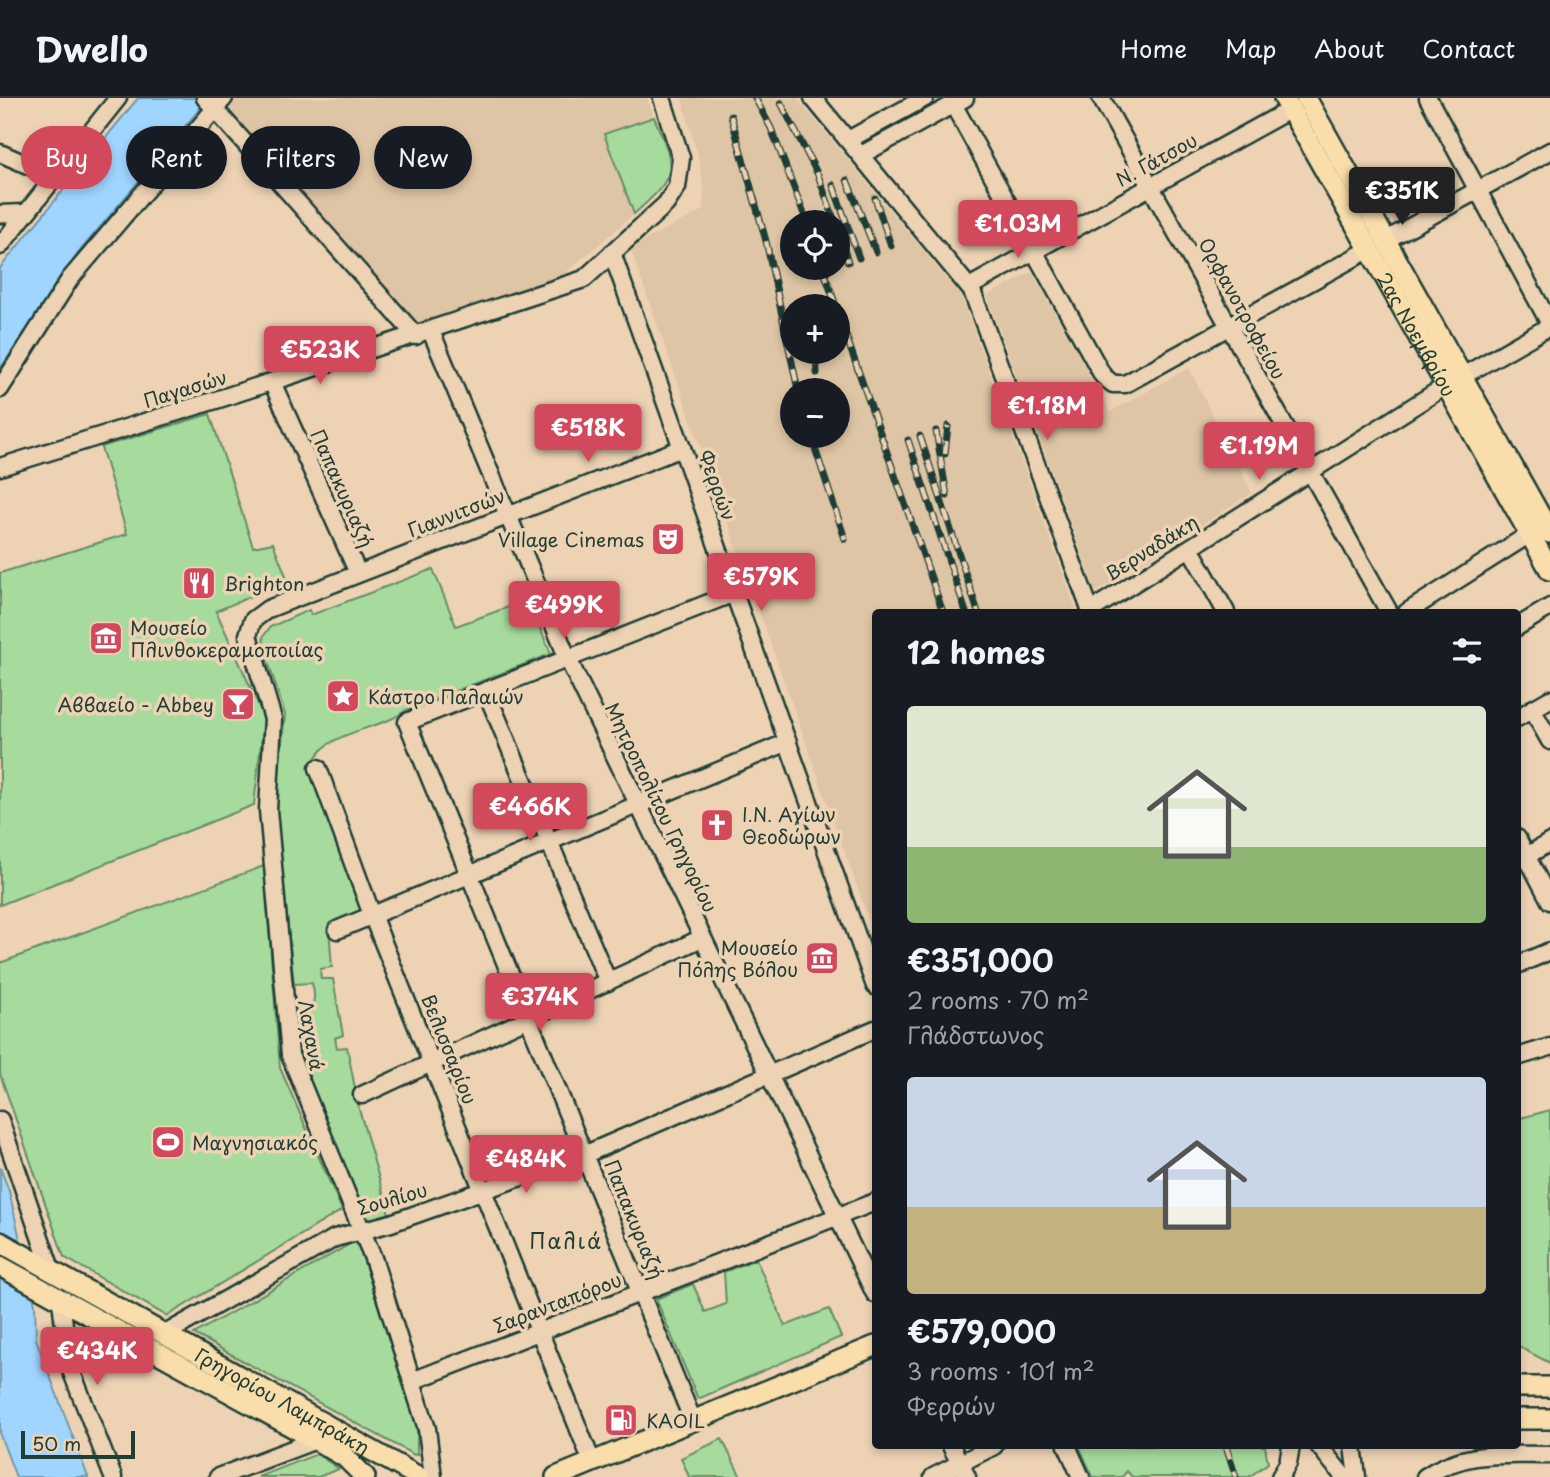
<!DOCTYPE html>
<meta charset="utf-8">
<style>
:root{--surface:#171b24;--page:#20242c;--text:#f1f3f6;--muted:#9ea1a6;--line:#363941;--accent:#d1495b}
body{margin:0;font-family:"Playpen Sans",sans-serif;background:var(--page);color:var(--text);height:100vh;display:flex;flex-direction:column;font-size:26px;white-space:nowrap}
*{box-sizing:border-box;margin:0}
p{font-size:23px;color:var(--muted)}
.icon{flex:none;width:38px;height:38px;fill:none;stroke:currentColor;stroke-width:2;stroke-linecap:round;stroke-linejoin:round}
.map{position:relative;flex:1;overflow:hidden}
.side{position:absolute;left:872px;top:511px;width:649px;height:840px;display:flex;flex-direction:column;background:var(--surface);border-radius:7px;box-shadow:0 4px 10px #0003}
.side>*{flex:none}
.guide{position:absolute;left:21px;top:28px;width:665px;height:63px;display:flex;gap:14px}
.buttons{position:absolute;left:780px;top:112px;display:grid;gap:14px}
.buttons a{display:grid;place-items:center;width:70px;height:70px;border-radius:50%;background:var(--surface);box-shadow:0 4px 10px #0003;font-size:35px}
.scale{position:absolute;left:21px;bottom:18px;width:114px;box-sizing:border-box;padding-left:7px;border:4px solid #1f3d34;border-top:0;font-size:19px;line-height:24px;white-space:nowrap;color:#1f3d34;-webkit-text-stroke:5px #edd3b4;paint-order:stroke}
.price{position:absolute;translate:-50% -60px;padding:0 16px;border-radius:7px;background:var(--accent);color:#fff;font-size:23px;line-height:46px;filter:drop-shadow(0 2px 4px #0008)}
.price::after{content:'';position:absolute;left:50%;top:42px;width:21px;height:16px;margin-left:-10px;background:inherit;clip-path:polygon(0 0,100% 0,50% 100%)}
.price.current{background:#222;color:#fff}
ul{padding:0;list-style:none}
li{display:grid;align-content:center;gap:14px;height:371px;padding:0 35px}
li span{display:grid;place-items:center;height:217px;border-radius:7px;color:#555}
li>.icon{margin-inline-start:auto}
span .icon{width:126px;height:126px;fill:#fffc;stroke-width:1}
li b{font-size:30px}
h2{display:flex;justify-content:space-between;align-items:center;height:84px;padding:0 35px;font-size:30px}
.pill{padding:0 24px;border-radius:32px;background:var(--surface);box-shadow:0 4px 10px #0003;font-size:24px;line-height:63px}
.pill.current{background:var(--accent);color:#fff}
header{display:flex;align-items:center;gap:42px;box-sizing:border-box;height:98px;padding:0 35px;background:var(--surface);border-bottom:2px solid var(--line)}
header strong{font-size:33px}
nav{display:flex;gap:38px;margin-inline-start:auto;font-size:24px}
.map>svg:first-child{display:block}
</style>
<header>
<strong>Dwello</strong>
<nav><a>Home</a><a>Map</a><a>About</a><a>Contact</a></nav>
</header>
<div class="map">
<svg width="1550" height="1379" viewBox="0 0 1550 1379">
<rect width="100%" height="100%" fill="#edd3b4"/>
<filter id="ink" filterUnits="userSpaceOnUse"><feTurbulence type="fractalNoise" baseFrequency=".0143" numOctaves="2"/><feDisplacementMap in="SourceGraphic" scale="14" xChannelSelector="R" yChannelSelector="G"/><feConvolveMatrix kernelMatrix="1 2 1 2 8 2 1 2 1" color-interpolation-filters="sRGB"/></filter>
<g filter="url(#ink)">
<g fill="#dec5a5" fill-rule="evenodd">
<polygon points="235,0 647,0 654,19 604,36 634,116 562,178 417,227 226,10"/>
<path d="M 682,0 L 797,0 L 961,198 L 1077,514 L 875,514 L 875,839 L 630,150 L 703,112 L 704,93 L 699,62 ZM 838,124 L 838,170 L 793,170 L 793,124 ZM 838,208 L 838,254 L 793,254 L 793,208 ZM 793,292 L 838,292 L 838,338 L 793,338 Z"/>
<polygon points="1032,174 1110,314 1189,270 1252,395 1096,494 987,198"/>
</g>
<g fill="#a7db9d" stroke="#638c68" stroke-width="2">
<path d="M 654,19 C 677,72 678,77 634,116 L 604,36 Z"/>
<polygon points="210,316 253,449 273,445 288,483 216,513 264,619 254,707 0,807 0,475 127,436 101,349"/>
<path d="M 433,471 L 456,528 L 528,502 L 551,556 L 406,612 C 381,633 327,631 313,665 L 364,815 L 329,830 L 332,869 L 320,871 L 321,881 L 333,881 L 343,937 L 335,940 L 337,950 L 347,949 L 359,1011 L 390,1119 L 370,1125 C 349,1086 333,1043 317,1002 C 310,984 300,965 299,946 C 298,924 321,913 312,885 L 294,886 L 275,710 L 285,616 L 266,558 L 263,539 L 270,529 L 309,512 L 311,517 Z"/>
<polygon points="264,768 280,970 342,1112 167,1218 64,1159 0,976 0,865"/>
<polygon points="1550,1012 1550,1265 1517,1248 1517,1021"/>
<polygon points="357,1142 417,1329 417,1356 414,1357 194,1236"/>
<polygon points="756,1161 785,1228 829,1211 841,1239 698,1301 656,1201 693,1186 705,1214 726,1206 724,1174"/>
<polygon points="722,1341 741,1379 689,1379 681,1360"/>
<polygon points="1079,1348 1265,1348 1268,1365 1249,1379 1132,1379 1127,1373 1122,1379 1093,1379"/>
<polygon points="317,1356 339,1371 318,1379 258,1379"/>
</g>
<g fill="#a0d5ff" stroke="#6c98ae" stroke-width="2">
<polygon points="138,0 209,0 78,155 0,271 0,170"/>
<polygon points="0,1069 9,1093 35,1207 36,1241 88,1379 16,1379 0,1337"/>
</g>
<g fill="none" stroke-linecap="round" stroke-linejoin="round">
<g stroke="#1f3d34" stroke-width="21">
<g id="minor">
<polyline points="205,0 416,238"/>
<polyline points="813,0 972,193 1091,514"/>
<polyline points="1101,0 1389,514"/>
<polyline points="1428,0 1550,226"/>
<polyline points="953,6 1103,278 1113,286 1125,286 1370,151"/>
<polyline points="848,42 925,0"/>
<polyline points="0,55 53,78"/>
<polyline points="861,57 965,0"/>
<polyline points="0,116 23,115"/>
<polyline points="1386,142 1550,53"/>
<polyline points="0,148 118,0"/>
<polyline points="612,155 875,888"/>
<polyline points="969,189 1291,11"/>
<polyline points="431,233 568,561 875,1196"/>
<polyline points="272,284 358,475"/>
<polyline points="0,291 70,181 224,0"/>
<polyline points="0,369 219,301 584,181 666,106 677,89 681,60 662,0"/>
<polyline points="1190,450 1226,514"/>
<polyline points="1090,513 1447,287 1550,228"/>
<polyline points="1407,514 1539,430"/>
<polyline points="1517,529 1550,509"/>
<polyline points="486,593 608,884"/>
<polyline points="1532,611 1550,643"/>
<polyline points="1517,620 1550,601"/>
<polyline points="318,670 372,817 592,1364"/>
<polyline points="1517,740 1550,803"/>
<polyline points="1517,764 1550,744"/>
<polyline points="337,832 788,644"/>
<polyline points="1517,867 1550,853"/>
<polyline points="1517,959 1550,949"/>
<polyline points="362,997 702,840"/>
<polyline points="0,1022 51,1171"/>
<polyline points="61,1203 69,1267 113,1379"/>
<polyline points="165,1236 335,1140 391,1125 586,1056 875,931"/>
<polyline points="412,1283 875,1104"/>
<polyline points="693,1323 407,624 734,495"/>
<polyline points="951,1348 967,1379"/>
<polyline points="1067,1348 1081,1379"/>
<polyline points="1319,1348 1344,1379"/>
<polyline points="1353,1348 1357,1379"/>
<polyline points="218,1379 316,1342"/>
<polyline points="433,1379 427,1331 373,1160 290,957 268,712 273,621 248,537 253,522 268,511 682,350"/>
<polyline points="933,1379 994,1348"/>
<polyline points="1280,1379 1288,1365 1291,1348"/>
<path d="M 1425,1379 C 1464,1352 1505,1357 1550,1357"/>
</g>
</g>
<g stroke="#1f3d34" stroke-width="24">
<g id="major">
<path id="s1" d="M 1284,0 L 1550,472"/>
<polyline points="1306,0 1550,435"/>
<path id="s2" d="M 0,1144 L 419,1379"/>
<polyline points="0,1168 316,1342 345,1359 365,1379"/>
<polyline points="1517,1289 1550,1289"/>
<polyline points="1517,1321 1550,1321"/>
<polyline points="556,1379 875,1248"/>
</g>
</g>
<use href="#minor" stroke="#edd3b4" stroke-width="16"/>
<use href="#major" stroke="#f9deab" stroke-width="19"/>
<g stroke="#1f3d34" stroke-width="7">
<g id="rail">
<polyline points="755,0 771,30 807,124"/>
<polyline points="781,5 818,77 835,124"/>
<polyline points="731,18 766,143 798,292"/>
<polyline points="847,82 876,154"/>
<polyline points="833,87 859,160"/>
<polyline points="875,100 891,148"/>
<polyline points="838,135 848,164"/>
<polyline points="823,170 836,208"/>
<polyline points="838,215 943,514"/>
<polyline points="816,254 817,275"/>
<polyline points="936,333 947,398"/>
<polyline points="811,338 845,441"/>
<polyline points="920,338 978,514"/>
<polyline points="908,342 966,514"/>
<polyline points="945,356 948,328"/>
<polyline points="1226,1348 1236,1379"/>
</g>
</g>
<use href="#rail" stroke="#edd3b4" stroke-width="4.5" stroke-dasharray="13" stroke-linecap="butt"/>
</g>
</g>
<defs>
<g id="theatre-square" transform="scale(1.75)"><rect x="-9" y="-9" width="18" height="18" rx="4" fill="#d1495b" stroke="#edd3b4"/><path d="M-5-5.5Q0-4 5-5.5V0Q5 5 0 6Q-5 5-5 0ZM-3.3-2.5H-1v1.5H-3.3ZM1-2.5H3.3v1.5H1ZM-2.8 1Q0 5.5 2.8 1Z" fill="#fff"/></g>
<g id="restaurant-square" transform="scale(1.75)"><rect x="-9" y="-9" width="18" height="18" rx="4" fill="#d1495b" stroke="#edd3b4"/><path d="M-5-6h1v4h1v-4h1v4h1v-4h1v5L-1.5 .5V6h-2V.5L-5-1ZM5-6V6H3V1.5H1.5Q1.5-4 5-6Z" fill="#fff"/></g>
<g id="museum-square" transform="scale(1.75)"><rect x="-9" y="-9" width="18" height="18" rx="4" fill="#d1495b" stroke="#edd3b4"/><path d="M0-6L6-3V-2H-6V-3ZM-5-1h2V3h-2ZM-1-1h2V3h-2ZM3-1h2V3H3ZM-6 4H6V6H-6Z" fill="#fff"/></g>
<g id="sight-square" transform="scale(1.75)"><rect x="-9" y="-9" width="18" height="18" rx="4" fill="#d1495b" stroke="#edd3b4"/><path d="M0-6L1.8-2.2L6-1.7L2.9 1.2L3.7 5.4L0 3.3L-3.7 5.4L-2.9 1.2L-6-1.7L-1.8-2.2Z" fill="#fff"/></g>
<g id="bar-square" transform="scale(1.75)"><rect x="-9" y="-9" width="18" height="18" rx="4" fill="#d1495b" stroke="#edd3b4"/><path d="M-6-5H6L.8 .8V4.5H3.5V6h-7V4.5H-.8V.8Z" fill="#fff"/></g>
<g id="church-square" transform="scale(1.75)"><rect x="-9" y="-9" width="18" height="18" rx="4" fill="#d1495b" stroke="#edd3b4"/><path d="M-1.2-6h2.4v3.5h3.3v2.4h-3.3V6h-2.4V-.1h-3.3v-2.4h3.3Z" fill="#fff"/></g>
<g id="stadium-square" transform="scale(1.75)"><rect x="-9" y="-9" width="18" height="18" rx="4" fill="#d1495b" stroke="#edd3b4"/><path d="M0-5a6.5 5 0 1 0 0 10a6.5 5 0 1 0 0-10ZM-3.5-1.8h7v3.6h-7Z" fill="#fff"/></g>
<g id="fuel-square" transform="scale(1.75)"><rect x="-9" y="-9" width="18" height="18" rx="4" fill="#d1495b" stroke="#edd3b4"/><path d="M-5.5-6h7V0h2V4h1.3V-2.5L3-4.5l.8-.8L6-3V5H2.5V1h-1V6h-7ZM-4.2-4.7v3.2H.2V-4.7Z" fill="#fff"/></g>
</defs>
<g fill-rule="evenodd">
<use href="#theatre-square" x="668" y="441"/>
<use href="#restaurant-square" x="199" y="485"/>
<use href="#museum-square" x="106" y="540"/>
<use href="#sight-square" x="343" y="598"/>
<use href="#bar-square" x="238" y="606"/>
<use href="#church-square" x="717" y="727"/>
<use href="#museum-square" x="822" y="860"/>
<use href="#stadium-square" x="168" y="1044"/>
<use href="#fuel-square" x="621" y="1322"/>
</g>
<g text-anchor="middle" dominant-baseline="central" stroke-width="7" stroke-linejoin="round" paint-order="stroke">
<g font-size="19" fill="#1f3d34" stroke="#edd3b4">
<text transform="translate(1156 61) rotate(-29)">Ν. Γάτσου</text>
<text transform="translate(1243 210) rotate(61)">Ορφανοτροφείου</text>
<text stroke="none"><textPath href="#s1" startOffset="271">2ας Νοεμβρίου</textPath></text>
<text transform="translate(185 290) rotate(-17)">Παγασών</text>
<text transform="translate(718 387) rotate(70)">Φερρών</text>
<text transform="translate(343 390) rotate(66)">Παπακυριαζή</text>
<text transform="translate(456 414) rotate(-21)">Γιαννιτσών</text>
<text transform="translate(1151 449) rotate(-32)">Βερναδάκη</text>
<text transform="translate(662 709) rotate(64)">Μητροπολίτου Γρηγορίου</text>
<text transform="translate(312 937) rotate(80)">Λαχανά</text>
<text transform="translate(450 951) rotate(68)">Βελισσαρίου</text>
<text transform="translate(392 1100) rotate(-16)">Σουλίου</text>
<text transform="translate(635 1121) rotate(68)">Παπακυριαζή</text>
<text transform="translate(557 1204) rotate(-21)">Σαρανταπόρου</text>
<text stroke="none"><textPath href="#s2" startOffset="324">Γρηγορίου Λαμπράκη</textPath></text>
</g>
<g font-size="19" fill="#1f3d34" stroke="#edd3b4" text-anchor="start">
<text x="644" y="441" text-anchor="end">Village Cinemas</text>
<text x="224" y="485">Brighton</text>
<text x="130" y="529">Μουσείο<tspan x="130" dy="22">Πλινθοκεραμοποιίας</tspan></text>
<text x="368" y="598">Κάστρο Παλαιών</text>
<text x="214" y="606" text-anchor="end">Αββαείο - Abbey</text>
<text x="742" y="716">Ι.Ν. Αγίων<tspan x="742" dy="22">Θεοδώρων</tspan></text>
<text x="798" y="849" text-anchor="end">Μουσείο<tspan x="798" dy="22">Πόλης Βόλου</tspan></text>
<text x="192" y="1044">Μαγνησιακός</text>
<text x="646" y="1322">KAOIL</text>
</g>
<g font-size="21" letter-spacing="2" fill="#1f3d34" stroke="#edd3b4">
<text x="566" y="1142">Παλιά</text>
</g>
</g>
</svg>
<div class="buttons">
<a><svg class="icon" aria-label="locate" viewBox="0 0 24 24"><circle cx="12" cy="12" r="6"/><path d="M12 2v4M12 18v4M2 12h4M18 12h4"/></svg></a>
<a>+</a>
<a>−</a>
</div>
<div class="scale">50 m</div>
<b class="price current" style="left:1402px;top:129px">€351K</b>
<b class="price" style="left:1018px;top:162px">€1.03M</b>
<b class="price" style="left:320px;top:288px">€523K</b>
<b class="price" style="left:1047px;top:344px">€1.18M</b>
<b class="price" style="left:588px;top:366px">€518K</b>
<b class="price" style="left:1259px;top:384px">€1.19M</b>
<b class="price" style="left:761px;top:515px">€579K</b>
<b class="price" style="left:564px;top:543px">€499K</b>
<b class="price" style="left:530px;top:745px">€466K</b>
<b class="price" style="left:540px;top:935px">€374K</b>
<b class="price" style="left:526px;top:1097px">€484K</b>
<b class="price" style="left:97px;top:1289px">€434K</b>
<div class="guide">
<a class="pill current">Buy</a>
<a class="pill">Rent</a>
<a class="pill">Filters</a>
<a class="pill">New</a>
</div>
<section class="side">
<h2>12 homes<svg class="icon" aria-label="filters" viewBox="0 0 24 24"><path d="M4 7h16M4 17h16"/><circle cx="9" cy="7" r="2"/><circle cx="15" cy="17" r="2"/></svg></h2>
<ul>
<li><span style="background:linear-gradient(#dfe7d0 65%,#8fb573 0)"><svg class="icon" aria-label="home" viewBox="0 0 24 24"><path d="M3 11l9-7 9 7M6 9v11h12V9"/></svg></span><div><b>€351,000</b><p>2 rooms · 70 m²</p><p>Γλάδστωνος</p></div></li>
<li><span style="background:linear-gradient(#c9d6e8 60%,#c2b280 0)"><svg class="icon" aria-label="home" viewBox="0 0 24 24"><path d="M3 11l9-7 9 7M6 9v11h12V9"/></svg></span><div><b>€579,000</b><p>3 rooms · 101 m²</p><p>Φερρών</p></div></li>
</ul>
</section>
</div>
